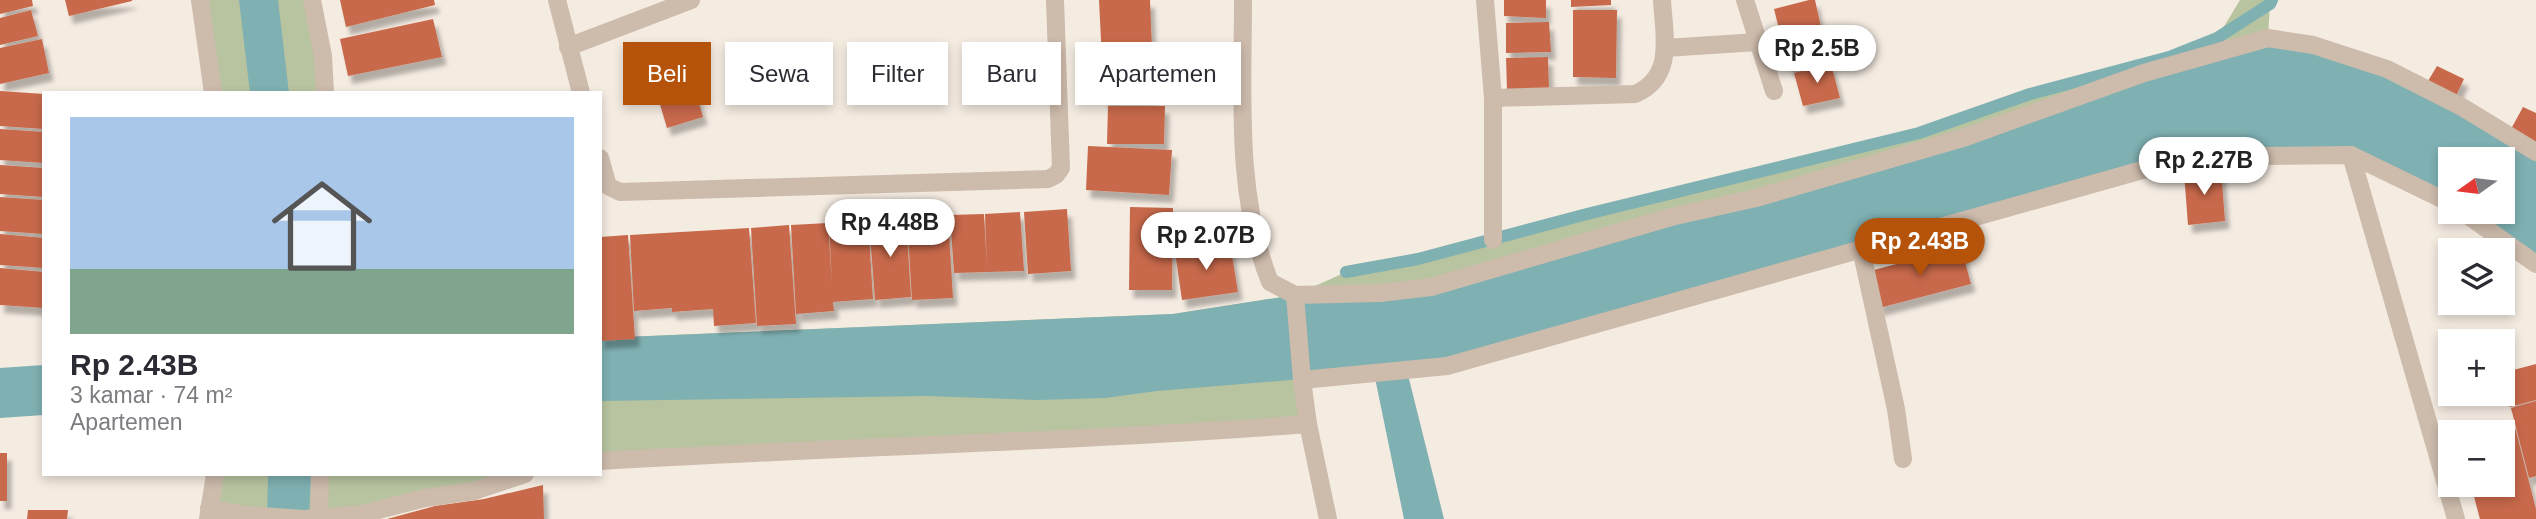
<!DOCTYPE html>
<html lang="id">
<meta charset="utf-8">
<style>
:root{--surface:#fff;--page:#f2f2f3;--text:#2b2b33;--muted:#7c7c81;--line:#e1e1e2;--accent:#b45309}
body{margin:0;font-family:Helvetica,sans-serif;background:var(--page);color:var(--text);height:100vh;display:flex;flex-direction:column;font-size:26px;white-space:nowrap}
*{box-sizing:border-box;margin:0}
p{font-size:23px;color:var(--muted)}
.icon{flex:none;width:38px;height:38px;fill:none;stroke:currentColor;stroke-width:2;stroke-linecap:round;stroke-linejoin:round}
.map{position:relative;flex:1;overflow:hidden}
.side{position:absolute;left:42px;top:91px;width:560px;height:385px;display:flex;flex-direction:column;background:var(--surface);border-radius:0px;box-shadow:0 4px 10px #0003}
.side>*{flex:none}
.top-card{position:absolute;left:623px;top:42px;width:665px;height:63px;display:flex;gap:14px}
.needle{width:46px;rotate:256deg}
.tools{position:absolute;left:2438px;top:147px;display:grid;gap:14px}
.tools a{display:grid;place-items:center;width:77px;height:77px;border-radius:0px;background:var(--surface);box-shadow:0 4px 10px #0003;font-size:35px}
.price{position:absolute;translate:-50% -60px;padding:0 16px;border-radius:24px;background:#fff;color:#222;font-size:23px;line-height:46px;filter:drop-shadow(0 2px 4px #0008)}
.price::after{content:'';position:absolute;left:50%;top:42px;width:21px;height:16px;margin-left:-10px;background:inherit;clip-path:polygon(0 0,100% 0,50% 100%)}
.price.on{background:var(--accent);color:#fff}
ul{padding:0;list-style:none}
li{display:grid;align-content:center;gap:14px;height:371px;padding:0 28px}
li+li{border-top:2px solid var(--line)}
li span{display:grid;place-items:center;height:217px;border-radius:0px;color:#555}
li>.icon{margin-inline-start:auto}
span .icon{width:126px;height:126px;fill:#fffc;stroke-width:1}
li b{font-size:30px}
.chip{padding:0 24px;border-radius:0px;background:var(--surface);box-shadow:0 4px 10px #0003;font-size:24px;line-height:63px}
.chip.on{background:var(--accent);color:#fff}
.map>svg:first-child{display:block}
</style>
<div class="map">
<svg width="2536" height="519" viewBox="0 0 2536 519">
<defs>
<filter id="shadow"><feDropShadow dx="4.5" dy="8" stdDeviation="2" flood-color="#0004"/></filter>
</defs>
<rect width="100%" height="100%" fill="#f4ebe1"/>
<g fill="#b8c4a0">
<polygon points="200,0 312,0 325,93 213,93"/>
<polygon points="2240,0 2272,0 2270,4 2268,38 1966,137 1431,287 1296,295 1308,424 600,461 600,338 1173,314 1295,295 1346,272 1419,259 1919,133 2030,94 2169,57 2217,38"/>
<polygon points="215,474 525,474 319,519 208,519"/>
</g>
<g fill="#7fb0b2">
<polygon points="239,0 278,0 289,93 250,93"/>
<polygon points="2268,38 2365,60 2536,152 2536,264 2463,212 2502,212 2502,159 2450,159 2450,203 2350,155 2160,165 1407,371 1444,519 1404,519 1374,373 1157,391 1105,398 1038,400 927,396 600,401 600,338 1173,314 1295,295 1431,287"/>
<polygon points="44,365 44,415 0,418 0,368"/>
<polygon points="268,474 311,474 309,519 267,519"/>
</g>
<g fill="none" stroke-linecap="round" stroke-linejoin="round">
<polyline stroke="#7fb0b2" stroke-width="12" points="1346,272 1418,259 1587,214 1919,133 2030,94 2169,57 2217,38 2270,4 2272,0"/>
</g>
<g fill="#c8694b" filter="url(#shadow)">
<polygon points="0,0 32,0 33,6 0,14"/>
<polygon points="65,0 132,0 132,1 69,16"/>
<polygon points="340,0 434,0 435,5 346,27"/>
<polygon points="1099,0 1150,0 1154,97 1104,99"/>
<polygon points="1504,0 1546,0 1546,18 1504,16"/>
<polygon points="1571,0 1611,0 1611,5 1571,7"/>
<polygon points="1809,0 1815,0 1821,27 1781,37 1774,9"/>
<polygon points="31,10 38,36 0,45 0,18"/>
<polygon points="1573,10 1617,10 1616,78 1573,77"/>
<polygon points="433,19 442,57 348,76 340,39"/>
<polygon points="1549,22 1551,52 1506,53 1506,23"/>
<polygon points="1830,29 1838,58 1790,70 1783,41"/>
<polygon points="42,39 49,73 0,84 0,48"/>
<polygon points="1548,57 1549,90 1507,90 1506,58"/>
<polygon points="687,63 703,117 667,128 651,74"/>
<polygon points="1831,64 1840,98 1803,106 1794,73"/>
<polygon points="2437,66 2464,79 2456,96 2428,81"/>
<polygon points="0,91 44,94 44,129 0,126"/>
<polygon points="1108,106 1165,106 1164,144 1107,144"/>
<polygon points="2523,107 2536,113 2536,143 2511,129"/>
<polygon points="0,129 44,132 44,163 0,160"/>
<polygon points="1088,146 1172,150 1169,195 1086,190"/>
<polygon points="0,165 44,168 44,197 0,194"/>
<polygon points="2221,169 2225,221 2188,225 2184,172"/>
<polygon points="0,197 44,200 44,234 0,231"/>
<polygon points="1130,207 1173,208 1172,290 1129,290"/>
<polygon points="1067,209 1071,271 1028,274 1024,212"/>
<polygon points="1020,212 1024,271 954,273 950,215 984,214 987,267 985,214"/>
<polygon points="948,216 953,298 912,300 907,218"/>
<polygon points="906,219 911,297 875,300 869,221"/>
<polygon points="868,221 873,299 833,302 834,311 796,314 791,225 828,223 832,284 829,223"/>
<polygon points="789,225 796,324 757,326 751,228"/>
<polygon points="749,228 756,323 714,326 713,309 672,312 672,308 634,311 630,235"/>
<polygon points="0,234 44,238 44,268 0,265"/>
<polygon points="628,235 635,339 600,341 600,237"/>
<polygon points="1230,243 1238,292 1182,300 1175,252"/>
<polygon points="1961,247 1971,284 1879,308 1870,271"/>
<polygon points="0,268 44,272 44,308 0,305"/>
<polygon points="2536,364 2536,400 2510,407 2502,373"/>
<polygon points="2536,401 2536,476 2529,478 2511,408"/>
<polygon points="2513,420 2536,509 2536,519 2480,519 2472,489 2488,485 2502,485 2502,432 2486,432 2484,427"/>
<rect x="0" y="453" width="7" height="48"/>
<polygon points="543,485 544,519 387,519 435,506 484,499"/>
<polygon points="28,510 68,510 67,519 27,519"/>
</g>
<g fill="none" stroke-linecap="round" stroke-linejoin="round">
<g stroke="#cdbbac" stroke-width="18">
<polyline points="200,0 213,93"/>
<polyline points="312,0 323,56 325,93"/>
<polyline points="557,0 581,93"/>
<polyline points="1485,0 1493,98 1493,240"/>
<polyline points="1745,0 1774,91"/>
<polyline points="568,47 691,0"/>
<polyline points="1665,48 1758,42"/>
<path d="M 1493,98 L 1635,94 C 1675,77 1664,36 1662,0"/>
<polyline points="2351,155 2456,519"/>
<polyline points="600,158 608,186 620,192 1048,179 1056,175 1061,168 1055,0"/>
<polyline points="2463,212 2536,264"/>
<polyline points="1861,249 1896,409 1903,459"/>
<polyline points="1295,295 1380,293 1431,287 1671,217 1756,198 1966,137 2144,73 2268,38 2313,45 2387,69 2462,107 2536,152"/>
<polyline points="1302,380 1447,366 2160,165 2266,156 2351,155 2450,203"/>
<path d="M 600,461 C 836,447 1073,442 1308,424"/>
<polyline points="209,508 245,515 304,519 363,514 425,498 474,491 525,474"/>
<polyline points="208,519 215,474"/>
<polyline points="319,519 320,474"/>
</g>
<path stroke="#cdbbac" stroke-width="18" d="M 1243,0 C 1243,93 1235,195 1270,282 L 1295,295 L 1302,380 L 1308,424 L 1328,519"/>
</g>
</svg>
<div class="tools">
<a><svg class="needle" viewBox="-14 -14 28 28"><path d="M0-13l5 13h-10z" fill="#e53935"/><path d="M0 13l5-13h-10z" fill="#7c7c81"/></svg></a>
<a><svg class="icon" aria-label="layers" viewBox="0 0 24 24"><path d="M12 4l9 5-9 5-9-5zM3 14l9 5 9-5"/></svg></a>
<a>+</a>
<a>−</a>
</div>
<b class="price" style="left:1817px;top:85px">Rp 2.5B</b>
<b class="price" style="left:2204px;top:197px">Rp 2.27B</b>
<b class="price" style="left:890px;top:259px">Rp 4.48B</b>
<b class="price" style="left:1206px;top:272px">Rp 2.07B</b>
<b class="price on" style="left:1920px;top:278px">Rp 2.43B</b>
<div class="top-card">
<a class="chip on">Beli</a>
<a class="chip">Sewa</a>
<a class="chip">Filter</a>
<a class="chip">Baru</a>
<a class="chip">Apartemen</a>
</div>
<section class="side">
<ul>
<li><span style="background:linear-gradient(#a9c7e8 70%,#7fa58c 0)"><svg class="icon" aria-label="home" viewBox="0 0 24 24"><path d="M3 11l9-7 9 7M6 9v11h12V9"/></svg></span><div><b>Rp 2.43B</b><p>3 kamar · 74 m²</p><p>Apartemen</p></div></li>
</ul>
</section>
</div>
